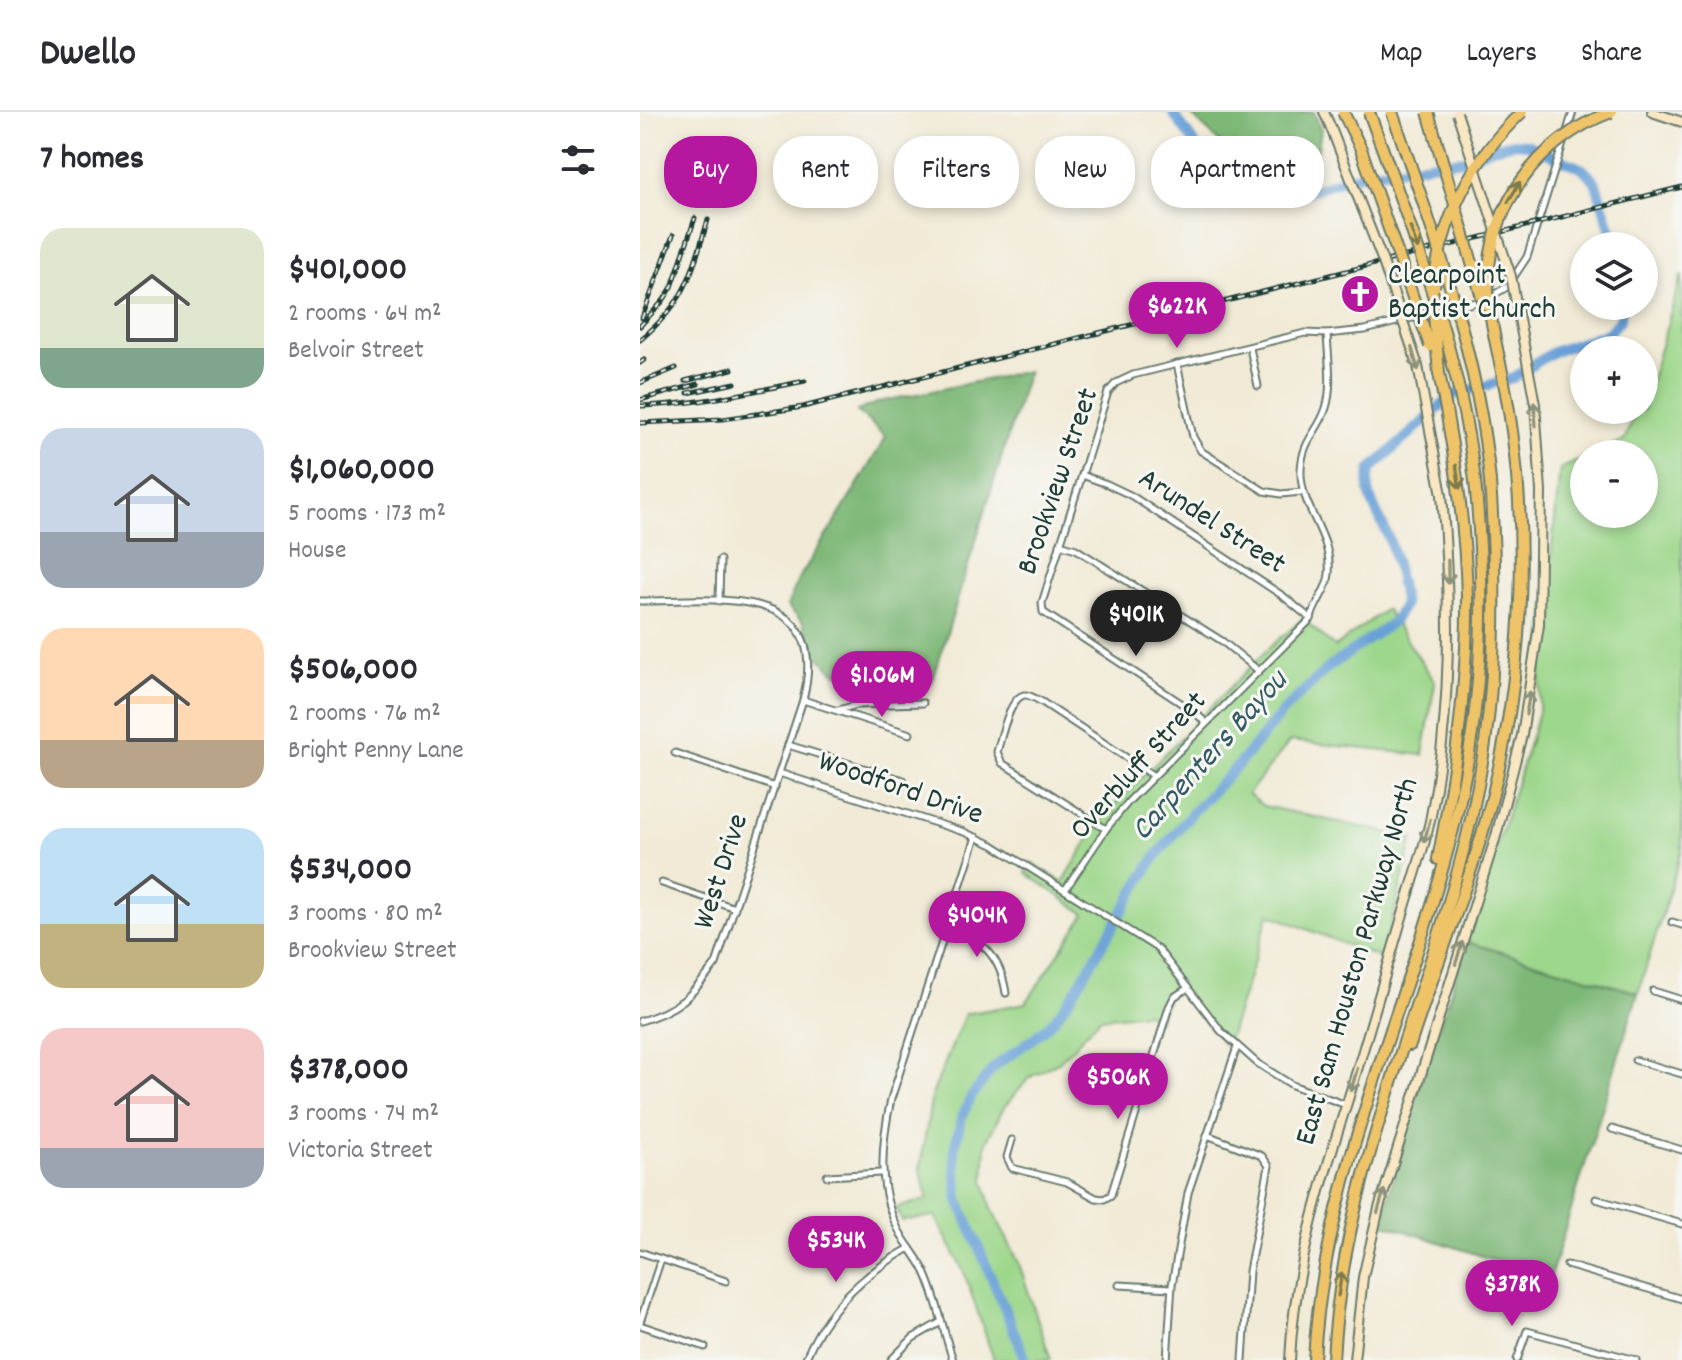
<!DOCTYPE html>
<meta charset="utf-8">
<style>
:root{--surface:#fff;--page:#f7f7f7;--text:#2b2b33;--muted:#7c7c81;--line:#e1e1e2;--accent:#b5179e}
body{margin:0;font-family:Dekko,sans-serif;background:var(--page);color:var(--text);height:100vh;display:flex;flex-direction:column;font-size:30px;white-space:nowrap}
*{box-sizing:border-box;margin:0}
p{font-size:26px;color:var(--muted)}
.icon{flex:none;width:44px;height:44px;fill:none;stroke:currentColor;stroke-width:2;stroke-linecap:round;stroke-linejoin:round}
.map{position:relative;flex:1;overflow:hidden}
.side{display:flex;flex-direction:column;background:var(--surface);width:640px}
.side>*{flex:none}
.top-card{position:absolute;left:24px;top:24px;width:760px;height:72px;display:flex;gap:16px}
.tools{position:absolute;left:930px;top:120px;display:grid;gap:16px}
.tools a{display:grid;place-items:center;width:88px;height:88px;border-radius:50%;background:var(--surface);box-shadow:0 4px 12px #0003;font-size:40px}
.price{position:absolute;translate:-50% -68px;padding:0 18px;border-radius:28px;background:var(--accent);color:#fff;font-size:26px;line-height:52px;filter:drop-shadow(0 2px 4px #0008)}
.price::after{content:'';position:absolute;left:50%;top:48px;width:24px;height:18px;margin-left:-12px;background:inherit;clip-path:polygon(0 0,100% 0,50% 100%)}
.price.active{background:#222;color:#fff}
ul{padding:0;list-style:none}
li{display:flex;align-items:center;gap:24px;height:200px;padding:0 40px}
li span{display:grid;place-items:center;flex:none;width:224px;height:160px;border-radius:24px;color:#555}
li>.icon{margin-inline-start:auto}
span .icon{width:96px;height:96px;fill:#fffc;stroke-width:1}
li b{font-size:34px}
h2{display:flex;justify-content:space-between;align-items:center;height:96px;padding:0 40px;font-size:34px}
.pill{padding:0 28px;border-radius:32px;background:var(--surface);box-shadow:0 4px 12px #0003;font-size:28px;line-height:72px}
.pill.active{background:var(--accent);color:#fff}
header{display:flex;align-items:center;gap:48px;box-sizing:border-box;height:112px;padding:0 40px;background:var(--surface);border-bottom:2px solid var(--line)}
header strong{font-size:38px}
nav{display:flex;gap:44px;margin-inline-start:auto;font-size:28px}
main{display:flex;flex:1;min-height:0}
.map>svg:first-child{display:block}
</style>
<header>
<strong>Dwello</strong>
<nav><a>Map</a><a>Layers</a><a>Share</a></nav>
</header>
<main>
<section class="side">
<h2>7 homes<svg class="icon" aria-label="filters" viewBox="0 0 24 24"><path d="M4 7h16M4 17h16"/><circle cx="9" cy="7" r="2"/><circle cx="15" cy="17" r="2"/></svg></h2>
<ul>
<li><span style="background:linear-gradient(#dfe7d0 75%,#7fa58c 0)"><svg class="icon" aria-label="home" viewBox="0 0 24 24"><path d="M3 11l9-7 9 7M6 9v11h12V9"/></svg></span><div><b>$401,000</b><p>2 rooms · 64 m²</p><p>Belvoir Street</p></div></li>
<li><span style="background:linear-gradient(#c9d6e8 65%,#9aa5b1 0)"><svg class="icon" aria-label="home" viewBox="0 0 24 24"><path d="M3 11l9-7 9 7M6 9v11h12V9"/></svg></span><div><b>$1,060,000</b><p>5 rooms · 173 m²</p><p>House</p></div></li>
<li><span style="background:linear-gradient(#ffd9b3 70%,#b9a48a 0)"><svg class="icon" aria-label="home" viewBox="0 0 24 24"><path d="M3 11l9-7 9 7M6 9v11h12V9"/></svg></span><div><b>$506,000</b><p>2 rooms · 76 m²</p><p>Bright Penny Lane</p></div></li>
<li><span style="background:linear-gradient(#bfe0f5 60%,#c2b280 0)"><svg class="icon" aria-label="home" viewBox="0 0 24 24"><path d="M3 11l9-7 9 7M6 9v11h12V9"/></svg></span><div><b>$534,000</b><p>3 rooms · 80 m²</p><p>Brookview Street</p></div></li>
<li><span style="background:linear-gradient(#f6c9c9 75%,#9aa5b1 0)"><svg class="icon" aria-label="home" viewBox="0 0 24 24"><path d="M3 11l9-7 9 7M6 9v11h12V9"/></svg></span><div><b>$378,000</b><p>3 rooms · 74 m²</p><p>Victoria Street</p></div></li>
</ul>
</section>
<div class="map">
<svg width="1042" height="1248" viewBox="0 0 1042 1248">
<rect width="100%" height="100%" fill="#f6f6f2"/>
<filter id="ink" filterUnits="userSpaceOnUse"><feTurbulence type="fractalNoise" baseFrequency=".0125" numOctaves="2"/><feDisplacementMap in="SourceGraphic" scale="16" xChannelSelector="R" yChannelSelector="G"/><feConvolveMatrix kernelMatrix="1 2 1 2 8 2 1 2 1" color-interpolation-filters="sRGB"/></filter>
<filter id="wash" filterUnits="userSpaceOnUse"><feTurbulence type="fractalNoise" baseFrequency=".006" numOctaves="4" result="noise"/><feDisplacementMap in="SourceGraphic" scale="32" xChannelSelector="R" yChannelSelector="G"/><feGaussianBlur stdDeviation="1.8" result="paint"/><feColorMatrix in="noise" values="0 0 0 0 0 0 0 0 0 0 0 0 0 0 0 0 0 1.4 0 .05"/><feComposite in="paint" operator="in"/></filter>
<g filter="url(#wash)">
<rect width="100%" height="100%" fill="#f1ead6"/>
<g fill="#9dd78b" stroke="#5e8a60" stroke-width="2">
<polygon points="1042,162 1042,738 998,881 827,830 899,599 901,546 920,357 944,346 944,402 1004,402 1004,342 953,342 984,328 997,298 1004,298 1004,282 1013,261"/>
<polygon points="746,497 795,570 783,643 650,629 608,682 623,694 773,726 742,847 629,802 586,935 536,873 527,886 518,910 507,901 460,906 420,949 390,965 364,995 346,1030 344,1068 352,1097 378,1149 411,1248 354,1248 324,1160 295,1104 262,1109 256,1096 288,1087 280,1056 292,983 325,902 386,891 445,802 386,761 392,751 423,770 461,707 629,536 663,507 695,535"/>
</g>
<g fill="#7eb877" stroke="#4e7a56" stroke-width="2">
<polygon points="548,0 674,0 681,18 673,68 616,65"/>
<polygon points="388,259 292,570 235,571 197,562 174,541 163,510 147,494 159,466 197,407 246,325 217,299 239,290"/>
<polygon points="827,830 998,881 910,1166 741,1111 779,975"/>
</g>
<g fill="none" stroke-linecap="round" stroke-linejoin="round">
<g stroke="#69a0d7" stroke-width="10">
<polyline points="532,0 557,35 582,63 604,73 633,81 653,84 722,62 797,51 824,48 852,36 874,31 886,32 943,57 955,69 976,134"/>
<path d="M 386,1248 L 318,1086 L 314,1038 L 322,1004 L 331,985 L 354,955 L 394,926 L 414,908 L 432,884 L 513,748 L 552,701 L 599,652 L 645,597 L 688,556 L 753,510 L 764,493 C 760,472 757,450 750,430 C 742,405 721,384 731,357 L 813,283 L 873,266 L 913,240 L 968,221 L 980,208 L 983,194"/>
</g>
</g>
</g>
<g filter="url(#ink)">
<g fill="none" stroke-linecap="round" stroke-linejoin="round">
<g stroke="#687a6d" stroke-width="9">
<g id="minor">
<polyline points="610,236 618,274"/>
<polyline points="537,252 553,325 561,339 624,379 641,382 662,380"/>
<polyline points="442,363 467,372 492,384 643,484 671,507"/>
<polyline points="420,432 436,437 582,529 619,559"/>
<path d="M 0,489 C 75,489 193,469 163,588 L 76,852 C 52,883 39,898 0,909"/>
<polyline points="79,489 80,448"/>
<polyline points="163,588 270,622"/>
<polyline points="198,598 217,593 283,591"/>
<polyline points="566,611 556,601 403,500 402,491 468,280 476,271 493,263 665,221 687,222 725,218 845,188 867,175 887,145 933,0"/>
<polyline points="148,633 263,668"/>
<polyline points="35,641 135,675"/>
<polyline points="139,661 324,720 353,733 518,837 581,919 617,951 652,973 706,993"/>
<path d="M 466,717 L 362,651 L 357,640 C 361,627 369,586 384,583 C 389,582 396,587 402,590 L 514,664"/>
<polyline points="22,771 95,796"/>
<path d="M 425,778 L 466,717 L 489,689 L 671,507 C 674,491 688,478 689,462 C 693,422 659,396 661,357 C 663,326 678,321 686,296 C 693,274 688,245 687,222"/>
<polyline points="1032,810 1042,813"/>
<path d="M 308,813 C 342,829 360,842 366,881"/>
<polyline points="1013,879 1042,888"/>
<polyline points="995,948 1042,962"/>
<polyline points="972,1017 1042,1038"/>
<polyline points="567,1023 622,1044 629,1054 609,1159 603,1248"/>
<polyline points="372,1028 367,1045 372,1056 427,1070 456,1086 464,1087 471,1083 529,895 534,885 548,876"/>
<polyline points="187,1064 241,1061"/>
<polyline points="956,1087 1042,1112"/>
<polyline points="0,1140 86,1169"/>
<polyline points="927,1153 1042,1187"/>
<polyline points="479,1173 531,1176"/>
<polyline points="0,1210 21,1147"/>
<polyline points="0,1213 65,1235"/>
<path d="M 165,1248 C 186,1197 222,1162 270,1136"/>
<polyline points="251,1248 273,1226 301,1210"/>
<path d="M 313,1248 C 303,1219 298,1188 285,1160 C 279,1147 269,1136 262,1124 C 236,1080 241,1034 251,987 L 336,725"/>
<polyline points="527,1248 532,1173 548,1081 597,935"/>
<polyline points="877,1248 887,1219 996,1248"/>
</g>
</g>
<g stroke="#687a6d" stroke-width="12">
<g id="secondary">
<polyline points="684,0 691,16"/>
<polyline points="1012,0 1042,10"/>
<path d="M 650,1248 C 654,1159 679,1078 706,994 C 726,931 744,866 763,802 C 772,771 783,740 790,709 C 812,601 811,492 802,383"/>
<polyline points="714,1248 723,1165 739,1096 856,724 882,623 899,513 901,379"/>
</g>
</g>
<g stroke="#687a6d" stroke-width="14">
<g id="motorway">
<path d="M 798,747 C 815,662 828,573 827,485 C 825,409 814,335 799,261"/>
<path d="M 770,933 C 793,861 822,791 843,719 C 888,564 893,394 857,237"/>
<path d="M 674,1248 C 684,1053 778,877 820,688 C 843,584 846,475 835,369"/>
<path d="M 693,1248 C 702,1060 789,888 831,707 C 857,596 858,482 850,369"/>
</g>
</g>
<use href="#minor" stroke="#fff" stroke-width="5"/>
<use href="#secondary" stroke="#f9e7c3" stroke-width="8"/>
<use href="#motorway" stroke="#efc469" stroke-width="10"/>
<g stroke="#1f3d34" stroke-width="5">
<g id="rail">
<polyline points="2,206 33,123"/>
<polyline points="0,214 23,189 32,175 55,106"/>
<path d="M 0,228 C 48,187 50,165 68,108"/>
<polyline points="0,251 4,248"/>
<polyline points="45,269 92,257"/>
<polyline points="0,271 36,256"/>
<polyline points="48,281 95,271"/>
<polyline points="0,288 58,272"/>
<path d="M 0,294 C 56,293 110,280 165,269"/>
<polyline points="0,311 83,307 163,295 1042,75"/>
</g>
</g>
<use href="#rail" stroke="#f6f6f2" stroke-width="2" stroke-dasharray="6" stroke-linecap="butt"/>
<g stroke="#687a6d" stroke-width="12" stroke-linecap="butt">
<g id="secondary-bridge">
<polyline points="817,1 871,164 895,292 901,379"/>
<polyline points="691,16 742,147 778,254 802,383"/>
</g>
</g>
<g stroke="#687a6d" stroke-width="14" stroke-linecap="butt">
<g id="motorway-bridge">
<polyline points="703,0 721,37 790,234"/>
<path d="M 729,0 C 773,121 820,241 835,369"/>
<path d="M 752,0 C 794,121 838,241 850,369"/>
<polyline points="788,0 844,192"/>
<path d="M 794,175 C 800,108 833,46 882,0"/>
<polyline points="793,191 799,261"/>
<path d="M 857,237 C 853,217 848,196 848,175 C 848,96 897,28 971,0"/>
</g>
</g>
<use href="#secondary-bridge" stroke="#f9e7c3" stroke-width="8"/>
<use href="#motorway-bridge" stroke="#efc469" stroke-width="10"/>
</g>
<defs><path id="oneway-shaft" d="M-6 0H5M1.5-3L5.5 0L1.5 3" fill="none" stroke-width="1.6" stroke-linecap="round" stroke-linejoin="round" transform="scale(2)"/></defs>
<g stroke="#7d7a4c">
<use href="#oneway-shaft" transform="translate(874 80) rotate(-60)"/>
<use href="#oneway-shaft" transform="translate(774 126) rotate(71)"/>
<use href="#oneway-shaft" transform="translate(818 365) rotate(82)"/>
<use href="#oneway-shaft" transform="translate(700 1172) rotate(-81)"/>
</g>
<g stroke="#8c927c">
<use href="#oneway-shaft" transform="translate(775 247) rotate(74)"/>
<use href="#oneway-shaft" transform="translate(895 302) rotate(-95)"/>
<use href="#oneway-shaft" transform="translate(808 460) rotate(89)"/>
<use href="#oneway-shaft" transform="translate(888 591) rotate(-80)"/>
<use href="#oneway-shaft" transform="translate(787 719) rotate(105)"/>
<use href="#oneway-shaft" transform="translate(819 841) rotate(-73)"/>
<use href="#oneway-shaft" transform="translate(714 968) rotate(106)"/>
<use href="#oneway-shaft" transform="translate(741 1089) rotate(-74)"/>
</g>
</g>
<defs>
<g id="church-disc" transform="scale(2)"><circle r="9.5" fill="#b5179e" stroke="#f6f6f2"/><path d="M-1.2-6h2.4v3.5h3.3v2.4h-3.3V6h-2.4V-.1h-3.3v-2.4h3.3Z" fill="#fff"/></g>
</defs>
<g fill-rule="evenodd">
<use href="#church-disc" x="720" y="182"/>
</g>
<g text-anchor="middle" dominant-baseline="central" stroke-width="6" stroke-linejoin="round" paint-order="stroke">
<g font-size="30" fill="#1f3d34" stroke="#f6f6f2" text-anchor="start">
<text x="748" y="165">Clearpoint<tspan x="748" dy="34">Baptist Church</tspan></text>
</g>
<g font-size="30" fill="#1f3d34" stroke="#f6f6f2">
<text transform="translate(420 370) rotate(-71)">Brookview Street</text>
<text transform="translate(571 411) rotate(33)">Arundel Street</text>
<text transform="translate(500 655) rotate(-48)">Overbluff Street</text>
<text transform="translate(260 678) rotate(19)">Woodford Drive</text>
<text transform="translate(83 760) rotate(-72)">West Drive</text>
<text transform="translate(719 850) rotate(-74)">East Sam Houston Parkway North</text>
</g>
<g font-size="32" font-style="italic" fill="#355b65" stroke="#f6f6f2">
<text transform="translate(571 645) rotate(-48)">Carpenters Bayou</text>
</g>
</g>
</svg>
<div class="tools">
<a><svg class="icon" aria-label="layers" viewBox="0 0 24 24"><path d="M12 4l9 5-9 5-9-5zM3 14l9 5 9-5"/></svg></a>
<a>+</a>
<a>−</a>
</div>
<b class="price" style="left:537px;top:238px">$622K</b>
<b class="price active" style="left:496px;top:546px">$401K</b>
<b class="price" style="left:242px;top:607px">$1.06M</b>
<b class="price" style="left:337px;top:847px">$404K</b>
<b class="price" style="left:478px;top:1009px">$506K</b>
<b class="price" style="left:196px;top:1172px">$534K</b>
<b class="price" style="left:872px;top:1216px">$378K</b>
<div class="top-card">
<a class="pill active">Buy</a>
<a class="pill">Rent</a>
<a class="pill">Filters</a>
<a class="pill">New</a>
<a class="pill">Apartment</a>
</div>
</div>
</main>
